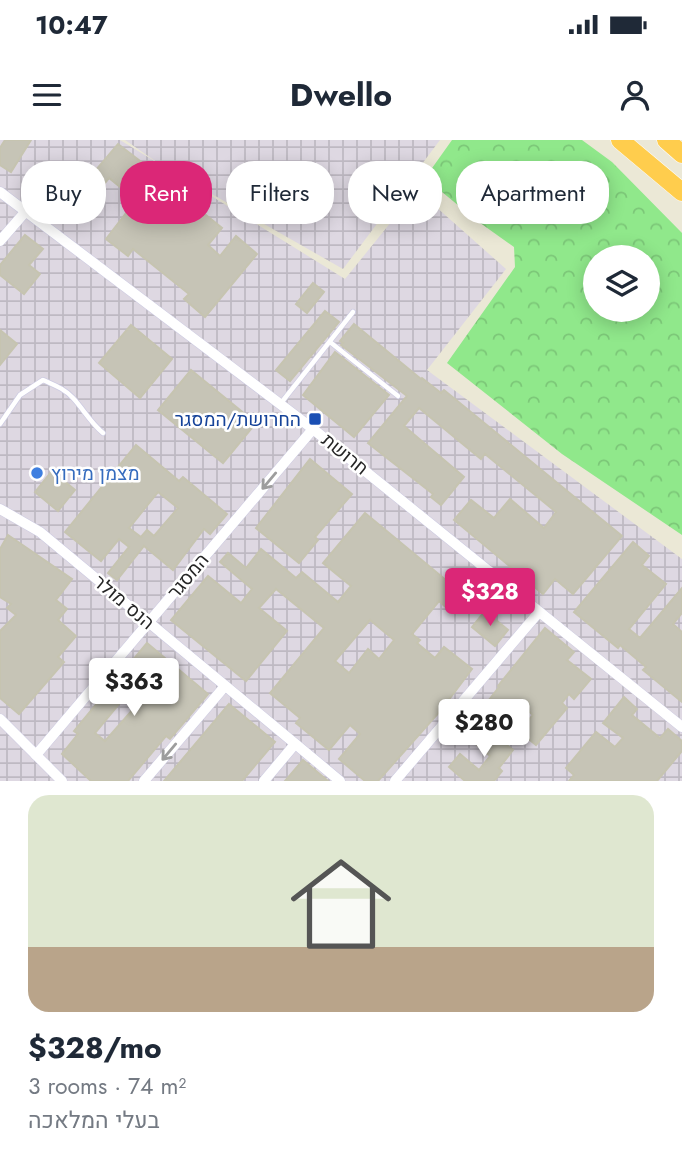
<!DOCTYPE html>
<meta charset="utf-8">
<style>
:root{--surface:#fff;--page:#f6f6f7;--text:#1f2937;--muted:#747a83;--line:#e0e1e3;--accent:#db2777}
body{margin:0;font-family:Jost,Heebo,sans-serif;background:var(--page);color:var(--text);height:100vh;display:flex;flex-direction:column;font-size:26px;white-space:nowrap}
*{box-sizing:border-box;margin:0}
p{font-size:23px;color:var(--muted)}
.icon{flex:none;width:38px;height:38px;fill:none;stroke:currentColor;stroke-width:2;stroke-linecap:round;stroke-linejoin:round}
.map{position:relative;height:641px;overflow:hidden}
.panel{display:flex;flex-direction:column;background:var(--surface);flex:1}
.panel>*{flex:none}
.hud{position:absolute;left:21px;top:21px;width:640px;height:63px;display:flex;gap:14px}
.fabs{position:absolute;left:583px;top:105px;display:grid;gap:14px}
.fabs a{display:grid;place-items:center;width:77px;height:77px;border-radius:50%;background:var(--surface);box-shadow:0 4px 18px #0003;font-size:35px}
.price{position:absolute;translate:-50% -60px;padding:0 16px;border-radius:7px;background:#fff;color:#222;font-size:23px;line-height:46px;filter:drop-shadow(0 2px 4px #0008)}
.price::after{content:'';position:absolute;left:50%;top:42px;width:21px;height:16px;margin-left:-10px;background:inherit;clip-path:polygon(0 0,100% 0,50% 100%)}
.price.on{background:var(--accent);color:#fff}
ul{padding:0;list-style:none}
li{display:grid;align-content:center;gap:14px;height:371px;padding:0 28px}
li+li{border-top:2px solid var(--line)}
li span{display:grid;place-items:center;height:217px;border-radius:21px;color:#555}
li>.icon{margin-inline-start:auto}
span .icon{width:126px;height:126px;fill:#fffc;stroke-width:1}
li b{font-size:30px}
.chip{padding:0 24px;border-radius:28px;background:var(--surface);box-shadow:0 4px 18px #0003;font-size:24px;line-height:63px}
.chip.on{background:var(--accent);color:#fff}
.status{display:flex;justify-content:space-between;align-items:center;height:49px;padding:0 35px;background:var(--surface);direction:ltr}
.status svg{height:19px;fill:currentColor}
header{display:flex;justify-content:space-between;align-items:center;height:91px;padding:0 28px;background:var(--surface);font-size:32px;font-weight:700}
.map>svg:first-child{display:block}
</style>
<div class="status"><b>10:47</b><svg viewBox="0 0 49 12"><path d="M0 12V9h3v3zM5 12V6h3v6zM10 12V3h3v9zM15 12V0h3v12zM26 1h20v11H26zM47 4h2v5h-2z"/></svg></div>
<header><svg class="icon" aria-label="menu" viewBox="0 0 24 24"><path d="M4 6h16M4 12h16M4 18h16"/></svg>Dwello<svg class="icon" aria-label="person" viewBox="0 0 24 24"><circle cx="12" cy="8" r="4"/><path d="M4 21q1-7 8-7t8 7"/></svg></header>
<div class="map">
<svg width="682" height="641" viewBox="0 0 682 641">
<defs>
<pattern id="industrial-grid" width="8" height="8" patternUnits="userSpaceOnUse" patternTransform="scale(1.75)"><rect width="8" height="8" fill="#ded8e2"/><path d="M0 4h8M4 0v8" fill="none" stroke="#beb9c2"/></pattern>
<pattern id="forest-crowns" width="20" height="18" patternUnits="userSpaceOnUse" patternTransform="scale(1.75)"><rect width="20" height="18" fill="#90e88b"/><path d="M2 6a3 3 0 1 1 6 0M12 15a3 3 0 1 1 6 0" fill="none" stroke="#7cc778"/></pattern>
</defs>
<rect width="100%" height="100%" fill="#ebe8d6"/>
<polygon fill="url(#industrial-grid)" points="0,0 120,0 161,25 125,0 440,0 343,129 168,29 345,139 417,50 506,129 427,230 682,419 682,641 0,641"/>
<path fill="url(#forest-crowns)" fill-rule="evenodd" d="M 452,0 L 582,0 L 612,22 L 682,93 L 682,395 L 562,314 L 447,223 L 515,127 L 514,107 L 476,80 L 425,38 ZM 648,117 L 648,170 L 595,170 L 595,117 Z"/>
<g fill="#c6c4b6" stroke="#c6c4b0" stroke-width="2" fill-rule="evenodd">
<polygon points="5,0 31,0 11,32 0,25 0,8"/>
<polygon points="118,4 157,34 159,31 181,48 164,69 178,81 192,64 222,88 208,105 220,116 236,96 257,114 205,177 184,159 189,154 133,109 128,116 106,99 136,60 109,38 79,74 67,64"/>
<polygon points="25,95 43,109 29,125 40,134 24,154 0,135 0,125"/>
<polygon points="313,143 324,152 307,173 296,164"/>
<polygon points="325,171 339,182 290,241 276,230"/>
<polygon points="354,184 421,239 422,238 441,253 444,250 622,396 573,454 555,439 543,454 454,380 471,360 494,378 510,359 544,388 556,372 485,314 481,319 419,268 404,286 464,337 441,365 431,357 433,354 368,303 407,256 341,205 343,203 340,201"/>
<polygon points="131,185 172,219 140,258 99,223"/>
<polygon points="0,190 17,204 0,225"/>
<polygon points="335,212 389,255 354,297 303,255"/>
<polygon points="191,230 256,283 223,323 158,270"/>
<path d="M 136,305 L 179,341 L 183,337 L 227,374 L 210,394 L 204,389 L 173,430 L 144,406 L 117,440 L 108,433 L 129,407 L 119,399 L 101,421 L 65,392 ZM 158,352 L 178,368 L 154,396 L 147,390 L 141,397 L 129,388 Z"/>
<polygon points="310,319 352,354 315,397 318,400 299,423 256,388"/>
<polygon points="52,331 75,350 58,371 35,352"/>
<path d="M 365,373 L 464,455 L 450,471 L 439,461 L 412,494 L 420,500 L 417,503 L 435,518 L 444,507 L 472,529 L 441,570 L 378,641 L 365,641 L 339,619 L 360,594 L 350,585 L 329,610 L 296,583 L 300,578 L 270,553 L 324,488 L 276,449 L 259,468 L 287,491 L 246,541 L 171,480 L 208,436 L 241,463 L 252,449 L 220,422 L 228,413 L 246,428 L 261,409 L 296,438 L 302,432 L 338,462 L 351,446 L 323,423 ZM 370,480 L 394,500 L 379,519 L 368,509 L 349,533 L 335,521 Z"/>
<polygon points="8,395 72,439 56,460 67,469 58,480 76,496 58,517 64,522 19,574 0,558 0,491 16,475 7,468 11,464 0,457 0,409"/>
<polygon points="633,402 649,416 642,425 666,444 629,489 640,498 682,448 682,473 673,484 682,492 682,562 643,530 646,527 620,505 618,508 574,472"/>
<polygon points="485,471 508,490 495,506 472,487"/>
<polygon points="545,488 574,512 567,520 591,539 574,559 569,554 562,563 567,568 536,605 519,591 533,575 524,567 509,585 485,565 499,547 498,546"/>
<path d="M 147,503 L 208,554 L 170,599 L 166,596 L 128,641 L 91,641 L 62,614 L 78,594 L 74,591 ZM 147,530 L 159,540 L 105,601 L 95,593 Z"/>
<polygon points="624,557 637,569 632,575 660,598 668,589 682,601 682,611 657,641 569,641 574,635 566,628 596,592 615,607 623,598 603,583"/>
<polygon points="229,564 275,602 242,641 164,641"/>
<polygon points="483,586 513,610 499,628 502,631 494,641 465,641 449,627 460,614 479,630 490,616 471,600"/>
<polygon points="303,620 328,641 285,641"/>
</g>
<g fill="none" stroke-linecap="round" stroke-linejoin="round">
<g stroke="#cdcbe2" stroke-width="6">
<g id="lane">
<polyline points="330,202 398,256"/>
<polyline points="281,263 353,172"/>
<path d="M 0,284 L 20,255 L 43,240 C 54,245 65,249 73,258 C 84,270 90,282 103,293"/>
</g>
</g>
<g stroke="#cdcbe2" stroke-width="11">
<g id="street">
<polyline points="0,52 313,289 682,587"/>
<polyline points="0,101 26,71"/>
<polyline points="0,369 40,392 340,641"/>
<polyline points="0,579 62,641"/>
<polyline points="36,615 313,289"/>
<polyline points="144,641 225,546"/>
<polyline points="264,641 295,604"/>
<polyline points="395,641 539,472"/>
</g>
</g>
<g stroke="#fff" stroke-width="19">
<g id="highway">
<polyline points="620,0 682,52"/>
<polyline points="666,0 682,14"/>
</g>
</g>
<use href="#lane" stroke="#fff" stroke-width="4.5"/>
<use href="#street" stroke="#fff" stroke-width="10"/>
<use href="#highway" stroke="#ffcd4d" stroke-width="18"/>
</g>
<defs><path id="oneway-shaft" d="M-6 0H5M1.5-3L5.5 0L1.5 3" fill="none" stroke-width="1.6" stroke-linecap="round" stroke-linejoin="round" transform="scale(1.75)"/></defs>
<g stroke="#9d9d9d">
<use href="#oneway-shaft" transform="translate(269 341) rotate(130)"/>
<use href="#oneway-shaft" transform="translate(169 612) rotate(130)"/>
</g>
<rect fill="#1a4fb4" stroke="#fff" stroke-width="2.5" x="308" y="272" width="14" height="14" rx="3.5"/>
<circle fill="#3f7fe0" stroke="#fff" stroke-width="2.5" cx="37" cy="333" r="7"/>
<g text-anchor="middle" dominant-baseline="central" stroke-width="5" stroke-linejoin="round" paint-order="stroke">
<g font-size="19" fill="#164399" stroke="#fff" text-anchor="end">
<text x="301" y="279">החרושת/המסגר</text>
</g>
<g font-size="19" fill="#262626" stroke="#fff">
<text transform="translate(345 314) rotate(39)">חרושת</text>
<text transform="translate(188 436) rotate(-50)">המסגר</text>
<text transform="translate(124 462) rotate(40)">הנס מולר</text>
</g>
<g font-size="19" fill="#366cbe" stroke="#fff" text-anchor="start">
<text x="51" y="333">מצמן מירוץ</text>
</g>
</g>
</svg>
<div class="fabs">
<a><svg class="icon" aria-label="layers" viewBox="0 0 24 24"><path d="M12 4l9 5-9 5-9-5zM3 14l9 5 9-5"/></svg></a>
</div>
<b class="price on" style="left:490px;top:488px">$328</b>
<b class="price" style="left:134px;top:578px">$363</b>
<b class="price" style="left:484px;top:619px">$280</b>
<div class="hud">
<a class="chip">Buy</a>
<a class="chip on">Rent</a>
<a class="chip">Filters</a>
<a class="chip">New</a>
<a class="chip">Apartment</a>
</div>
</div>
<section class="panel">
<ul>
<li><span style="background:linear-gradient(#dfe7d0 70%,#b9a48a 0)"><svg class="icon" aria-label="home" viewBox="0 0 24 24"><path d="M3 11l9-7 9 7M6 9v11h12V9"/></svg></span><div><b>$328/mo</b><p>3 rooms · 74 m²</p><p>בעלי המלאכה</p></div></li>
</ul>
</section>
